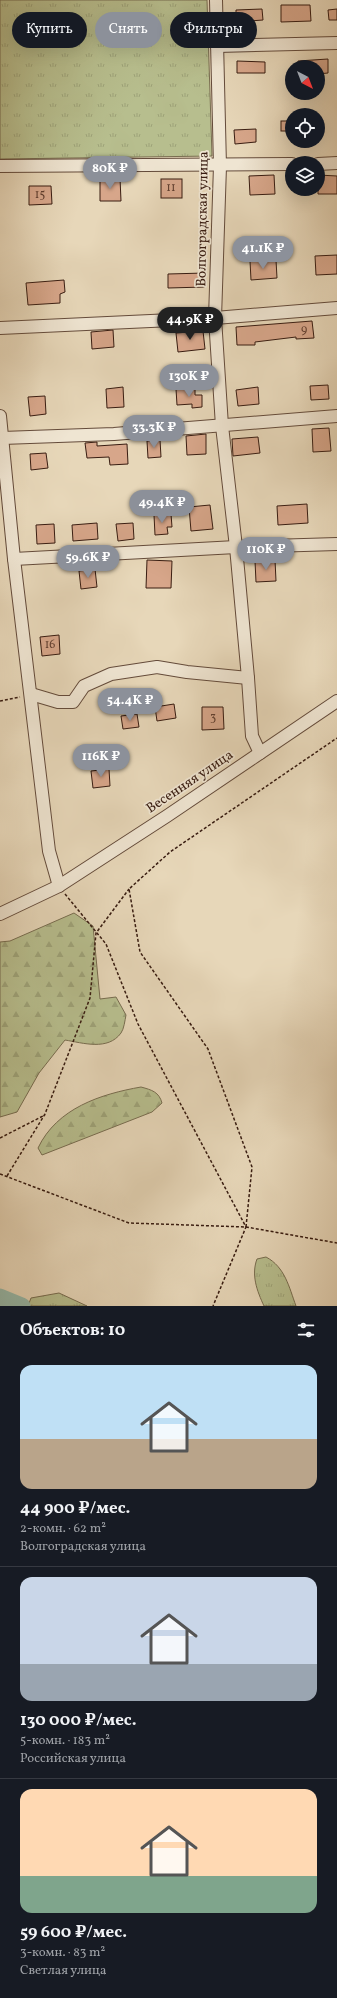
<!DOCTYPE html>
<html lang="ru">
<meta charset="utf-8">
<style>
:root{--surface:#171b24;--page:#20242c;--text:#f1f3f6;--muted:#9ea1a6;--line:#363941;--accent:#8c9099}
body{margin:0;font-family:Vollkorn,serif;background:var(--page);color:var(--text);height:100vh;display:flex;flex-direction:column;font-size:15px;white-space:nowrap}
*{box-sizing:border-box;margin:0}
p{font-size:13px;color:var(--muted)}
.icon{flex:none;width:22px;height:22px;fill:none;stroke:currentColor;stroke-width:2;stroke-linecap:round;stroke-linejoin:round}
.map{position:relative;height:1306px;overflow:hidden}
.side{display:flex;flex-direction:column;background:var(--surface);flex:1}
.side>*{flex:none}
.guide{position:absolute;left:12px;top:12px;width:313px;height:36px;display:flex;gap:8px}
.needle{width:26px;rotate:138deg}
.fabs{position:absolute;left:285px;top:60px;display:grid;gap:8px}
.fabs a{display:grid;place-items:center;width:40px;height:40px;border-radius:50%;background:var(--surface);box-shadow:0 4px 16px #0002;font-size:20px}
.price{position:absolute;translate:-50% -34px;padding:0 9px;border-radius:14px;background:var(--accent);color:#fff;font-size:13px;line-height:26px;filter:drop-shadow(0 1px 2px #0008)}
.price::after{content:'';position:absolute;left:50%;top:24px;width:12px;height:9px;margin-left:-6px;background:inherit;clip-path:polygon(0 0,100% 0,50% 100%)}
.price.active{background:#222;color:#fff}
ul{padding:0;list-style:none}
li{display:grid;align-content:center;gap:8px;height:212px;padding:0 20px}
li+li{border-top:1px solid var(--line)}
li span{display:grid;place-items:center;height:124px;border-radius:12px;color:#555}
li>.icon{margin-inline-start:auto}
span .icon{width:72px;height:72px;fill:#fffc;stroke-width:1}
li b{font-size:17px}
h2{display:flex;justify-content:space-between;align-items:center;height:48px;padding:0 20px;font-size:17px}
.tag{padding:0 14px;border-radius:18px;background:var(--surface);box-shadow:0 4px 16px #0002;font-size:14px;line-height:36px}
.tag.active{background:var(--accent);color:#fff}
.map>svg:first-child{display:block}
</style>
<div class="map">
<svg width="337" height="1306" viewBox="0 0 337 1306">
<defs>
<pattern id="grass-tufts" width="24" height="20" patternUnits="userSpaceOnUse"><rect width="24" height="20" fill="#b7be8e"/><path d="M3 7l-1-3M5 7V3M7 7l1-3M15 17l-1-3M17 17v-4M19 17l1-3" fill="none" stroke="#9ea379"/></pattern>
<pattern id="forest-firs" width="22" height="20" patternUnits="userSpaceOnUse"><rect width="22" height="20" fill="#b7be8e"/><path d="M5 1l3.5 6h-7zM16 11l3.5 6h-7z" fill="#9ea379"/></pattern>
</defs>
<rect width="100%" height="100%" fill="#e7d7b9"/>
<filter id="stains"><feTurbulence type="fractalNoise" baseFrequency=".005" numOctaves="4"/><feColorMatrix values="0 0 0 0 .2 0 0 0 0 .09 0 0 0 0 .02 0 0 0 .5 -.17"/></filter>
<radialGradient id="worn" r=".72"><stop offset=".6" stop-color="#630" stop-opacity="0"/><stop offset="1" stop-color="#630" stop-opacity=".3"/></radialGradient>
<g fill="url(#grass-tufts)" stroke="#786d50">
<polygon points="0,0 207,0 212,156 0,159"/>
<path d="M 266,1257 C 285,1267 289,1287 296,1306 L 264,1306 C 257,1291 251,1275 257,1259 Z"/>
<polygon points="59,1293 87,1306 28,1306 31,1298"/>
</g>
<g fill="url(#forest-firs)" stroke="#786d50">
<path d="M 74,913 L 93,926 L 100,999 L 116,997 L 126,1015 C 125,1020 124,1029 121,1033 C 108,1051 83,1043 65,1040 L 39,1073 L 17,1112 L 0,1117 L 0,942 L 10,941 Z"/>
<path d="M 141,1087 C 152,1090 159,1092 162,1103 L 152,1112 L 42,1155 L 38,1148 C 57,1108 101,1094 141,1087 Z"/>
</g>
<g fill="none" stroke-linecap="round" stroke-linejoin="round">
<polyline stroke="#97baab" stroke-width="17" points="0,1297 22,1306"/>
</g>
<g fill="#d7a68a" stroke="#381c11">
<polygon points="281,5 310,5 311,21 281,22"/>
<polygon points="262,9 263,20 236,22 236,10"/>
<polygon points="337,9 337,20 329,20 328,10"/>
<polygon points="328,59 328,73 318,74 318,67 298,67 298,61"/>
<polygon points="237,61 265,62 265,73 237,73"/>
<rect x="281" y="121" width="11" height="10"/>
<polygon points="256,129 256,142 235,144 234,130"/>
<polygon points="274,175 275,194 250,195 249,176"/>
<polygon points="318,175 337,176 337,194 318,194"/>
<polygon points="100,178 120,178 121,201 100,201"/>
<rect x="161" y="179" width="21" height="19"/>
<polygon points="29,186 51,186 52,204 29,205"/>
<polygon points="337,255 337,274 316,275 315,256"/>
<polygon points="276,260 277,278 251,280 250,261"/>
<polygon points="205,273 205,287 168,288 168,274"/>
<polygon points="64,280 65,292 60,294 60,303 28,305 26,283"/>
<polygon points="312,321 314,338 296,339 296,337 255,342 255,345 237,345 236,327"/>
<polygon points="113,330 114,347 92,349 91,332"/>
<polygon points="203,331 205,349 178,352 176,333"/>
<polygon points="328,385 329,399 311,400 310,386"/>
<polygon points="123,387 124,407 107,408 106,389"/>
<polygon points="258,387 259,404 238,406 236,390"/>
<polygon points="195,388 195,395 202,395 202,407 192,408 192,404 177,405 176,389"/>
<polygon points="45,396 46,414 30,416 28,397"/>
<polygon points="329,428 331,451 313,452 312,429"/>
<polygon points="206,434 206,454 187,455 186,436"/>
<polygon points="258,437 260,453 233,456 232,439"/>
<polygon points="160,440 161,457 148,458 147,441"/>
<polygon points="97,442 97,446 127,444 128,464 110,465 109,457 87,458 85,443"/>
<polygon points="46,453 48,468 31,470 30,454"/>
<polygon points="307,504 308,523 278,525 277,506"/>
<polygon points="210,505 213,529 191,531 189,507"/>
<polygon points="171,514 172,527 167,527 168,534 155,535 154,515"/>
<polygon points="97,523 98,539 73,541 72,525"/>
<polygon points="133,523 134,539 118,541 116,524"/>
<polygon points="54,524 55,543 37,544 36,525"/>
<polygon points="147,560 172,561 171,588 146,588"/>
<polygon points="275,560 276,581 256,582 255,561"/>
<polygon points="95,569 97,587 81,589 79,571"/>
<polygon points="59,635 60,654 42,656 40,637"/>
<polygon points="174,704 176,718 157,721 155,707"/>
<polygon points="202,707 223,707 224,729 202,730"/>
<polygon points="137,714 139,727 123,729 121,716"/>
<polygon points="109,769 110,786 93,788 91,771"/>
</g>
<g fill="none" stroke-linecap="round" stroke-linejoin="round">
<g stroke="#644b3b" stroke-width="14">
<g id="minor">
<polyline points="216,0 220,166 215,318 222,426 236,547 248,678 252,736 260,753"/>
<polyline points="217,46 337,43"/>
<polyline points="318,164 337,163"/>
<polyline points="0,166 292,164"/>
<polyline points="0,328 215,318 337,308"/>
<polyline points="0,416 14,559 49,851 59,886"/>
<polyline points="2,438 114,434 337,416"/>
<polyline points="14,559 236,547 337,544"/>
<polyline points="31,694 58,702 73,702 84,686 111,674 157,667 187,672 248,678"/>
<polyline points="0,914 59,886 167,816 337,701"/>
</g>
</g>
<g stroke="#381c11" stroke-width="1.5" stroke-dasharray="3 2" stroke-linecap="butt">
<polyline points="0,701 20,697"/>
<polyline points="65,894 106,944 138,1024 246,1227 213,1306"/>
<polyline points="0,1138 45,1115"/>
<polyline points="0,1174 129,1223 246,1227 337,1243"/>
<polyline points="7,1176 45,1114 90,998 96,933 129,889"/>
<polyline points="246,1227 252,1167 208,1049 140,952 129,889 170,852 337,738"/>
</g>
<use href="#minor" stroke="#efe5d2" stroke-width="12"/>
</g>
<g text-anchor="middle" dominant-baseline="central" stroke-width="3.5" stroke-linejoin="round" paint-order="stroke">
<g font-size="12" fill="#603e2f">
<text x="171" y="188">11</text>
<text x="40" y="195">15</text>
<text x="304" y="330">9</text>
<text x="50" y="645">16</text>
<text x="213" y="718">3</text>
</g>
<g font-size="14" fill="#381c11" stroke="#efe5d2">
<text transform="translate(203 219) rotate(-89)">Волгоградская улица</text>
<text transform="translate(190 782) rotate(-34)">Весенняя улица</text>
</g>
</g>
<rect width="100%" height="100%" filter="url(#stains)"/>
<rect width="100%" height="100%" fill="url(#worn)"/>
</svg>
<div class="fabs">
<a><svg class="needle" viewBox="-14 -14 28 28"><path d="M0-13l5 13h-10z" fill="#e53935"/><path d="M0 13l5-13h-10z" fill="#9ea1a6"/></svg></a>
<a><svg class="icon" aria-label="locate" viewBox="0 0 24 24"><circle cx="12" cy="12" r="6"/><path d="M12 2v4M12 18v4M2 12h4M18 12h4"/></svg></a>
<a><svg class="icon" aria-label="layers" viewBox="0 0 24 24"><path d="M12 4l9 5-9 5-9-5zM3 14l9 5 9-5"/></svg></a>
</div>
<b class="price" style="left:110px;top:190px">80K ₽</b>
<b class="price" style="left:263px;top:270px">41.1K ₽</b>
<b class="price active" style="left:190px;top:341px">44.9K ₽</b>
<b class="price" style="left:189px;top:398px">130K ₽</b>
<b class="price" style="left:154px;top:449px">33.3K ₽</b>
<b class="price" style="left:162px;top:524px">49.4K ₽</b>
<b class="price" style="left:266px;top:571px">110K ₽</b>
<b class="price" style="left:88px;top:579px">59.6K ₽</b>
<b class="price" style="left:130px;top:722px">54.4K ₽</b>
<b class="price" style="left:101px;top:778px">116K ₽</b>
<div class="guide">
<a class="tag">Купить</a>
<a class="tag active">Снять</a>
<a class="tag">Фильтры</a>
</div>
</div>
<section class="side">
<h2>Объектов: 10<svg class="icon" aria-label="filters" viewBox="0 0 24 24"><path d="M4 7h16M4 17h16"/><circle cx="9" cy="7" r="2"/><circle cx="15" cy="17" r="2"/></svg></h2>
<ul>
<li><span style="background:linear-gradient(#bfe0f5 60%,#b9a48a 0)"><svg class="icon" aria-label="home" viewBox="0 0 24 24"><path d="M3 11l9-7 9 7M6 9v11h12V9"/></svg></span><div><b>44 900 ₽/мес.</b><p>2-комн. · 62 m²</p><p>Волгоградская улица</p></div></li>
<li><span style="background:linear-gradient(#c9d6e8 70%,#9aa5b1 0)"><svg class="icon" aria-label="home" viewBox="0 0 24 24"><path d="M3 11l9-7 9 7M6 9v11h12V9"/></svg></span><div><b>130 000 ₽/мес.</b><p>5-комн. · 183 m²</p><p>Российская улица</p></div></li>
<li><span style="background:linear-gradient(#ffd9b3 70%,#7fa58c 0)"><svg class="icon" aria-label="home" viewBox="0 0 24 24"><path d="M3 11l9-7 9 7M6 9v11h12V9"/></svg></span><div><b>59 600 ₽/мес.</b><p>3-комн. · 83 m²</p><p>Светлая улица</p></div></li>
</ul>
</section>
